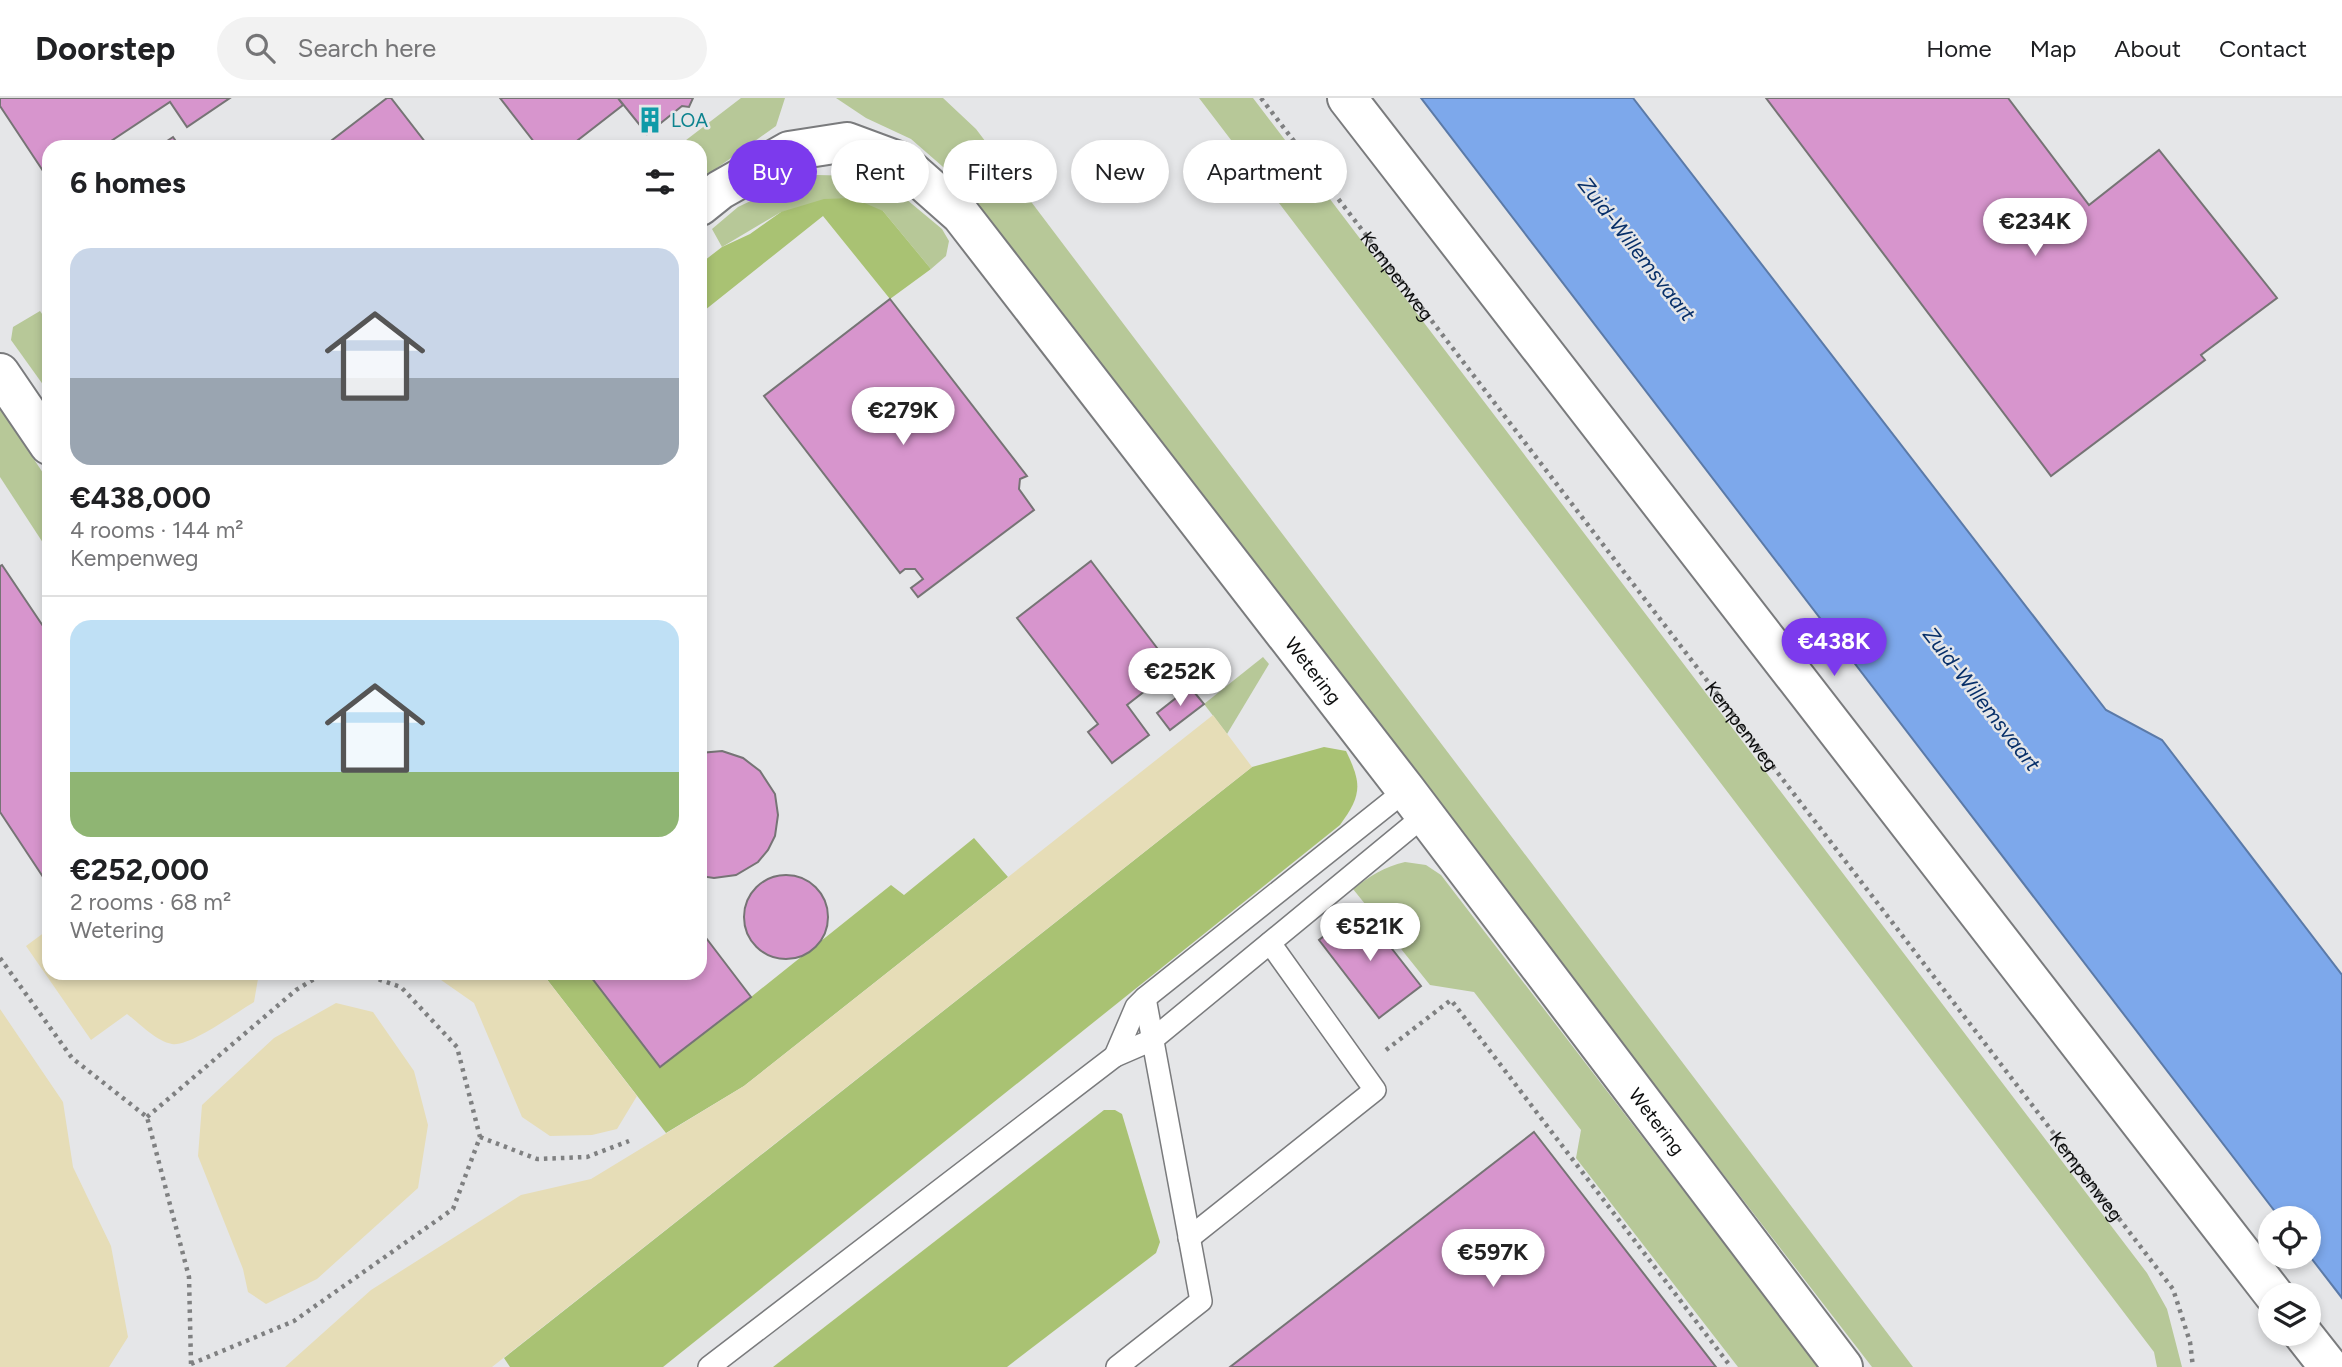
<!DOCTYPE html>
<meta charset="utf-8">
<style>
:root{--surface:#fff;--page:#f2f2f2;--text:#202124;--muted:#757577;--line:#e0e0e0;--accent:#7c3aed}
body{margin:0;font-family:Figtree,sans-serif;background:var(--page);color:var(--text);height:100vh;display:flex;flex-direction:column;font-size:26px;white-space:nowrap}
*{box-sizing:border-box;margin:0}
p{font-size:23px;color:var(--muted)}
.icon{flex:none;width:38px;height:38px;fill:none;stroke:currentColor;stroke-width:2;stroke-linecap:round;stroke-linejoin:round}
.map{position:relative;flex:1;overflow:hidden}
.drawer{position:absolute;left:42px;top:42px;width:665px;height:840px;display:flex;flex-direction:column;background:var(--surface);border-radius:21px;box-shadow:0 4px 10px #0003}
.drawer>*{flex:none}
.banner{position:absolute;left:728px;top:42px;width:665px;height:63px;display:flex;gap:14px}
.tools{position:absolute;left:2258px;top:1108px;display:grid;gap:14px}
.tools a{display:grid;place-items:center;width:63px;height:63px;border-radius:50%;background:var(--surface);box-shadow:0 4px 10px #0003;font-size:35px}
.price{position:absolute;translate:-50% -60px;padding:0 16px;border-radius:24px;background:#fff;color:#222;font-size:23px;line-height:46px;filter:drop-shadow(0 2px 4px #0008)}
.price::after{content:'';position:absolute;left:50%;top:42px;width:21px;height:16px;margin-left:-10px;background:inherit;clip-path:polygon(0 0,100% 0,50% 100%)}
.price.active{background:var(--accent);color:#fff}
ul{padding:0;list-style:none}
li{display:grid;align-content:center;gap:14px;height:371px;padding:0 28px}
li+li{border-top:2px solid var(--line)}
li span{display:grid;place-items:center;height:217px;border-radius:21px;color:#555}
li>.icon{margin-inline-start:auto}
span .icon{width:126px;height:126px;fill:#fffc;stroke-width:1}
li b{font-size:30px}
h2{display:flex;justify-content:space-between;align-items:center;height:84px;padding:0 28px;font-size:30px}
.pill{padding:0 24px;border-radius:32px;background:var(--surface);box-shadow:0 4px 10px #0003;font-size:24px;line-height:63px}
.pill.active{background:var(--accent);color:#fff}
header{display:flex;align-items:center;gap:42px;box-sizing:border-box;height:98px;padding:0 35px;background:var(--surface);border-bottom:2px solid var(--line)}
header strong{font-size:33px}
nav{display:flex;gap:38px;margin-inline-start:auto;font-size:24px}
.search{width:490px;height:63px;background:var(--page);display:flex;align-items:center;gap:18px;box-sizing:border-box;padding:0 24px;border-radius:38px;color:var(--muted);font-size:26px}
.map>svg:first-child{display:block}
</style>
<header>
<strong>Doorstep</strong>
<div class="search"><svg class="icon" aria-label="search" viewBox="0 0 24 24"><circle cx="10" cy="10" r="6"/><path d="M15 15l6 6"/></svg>Search here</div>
<nav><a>Home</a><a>Map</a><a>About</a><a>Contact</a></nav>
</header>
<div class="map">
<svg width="2342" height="1269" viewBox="0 0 2342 1269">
<rect width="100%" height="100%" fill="#e5e6e8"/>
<g fill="#b7c898">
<polygon points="741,0 785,0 776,28 700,82 700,49 677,49"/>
<polygon points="836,0 943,0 976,31 1913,1269 1872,1269 950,75 911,41 866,20"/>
<polygon points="1199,0 1253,0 2147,1175 2167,1211 2182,1269 2157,1269 2154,1254"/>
<polygon points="817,77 860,78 900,96 942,131 949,143 946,158 931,171 883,113 781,114 722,149 712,131 738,109 782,88"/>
<polygon points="40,213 49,226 49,295 11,242 13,229"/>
<polygon points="0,310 49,384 49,454 0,379"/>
<polygon points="1263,559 1269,566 1227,636 1204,606"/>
<path d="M 1405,764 L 1426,767 L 1441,777 L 1819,1269 L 1738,1269 L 1576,1060 L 1581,1032 L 1474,894 L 1430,887 L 1353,791 C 1370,778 1384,769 1405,764 Z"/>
</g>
<g fill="#a9c273">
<polygon points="853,100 883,113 931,171 890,201 823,118 700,216 700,166 722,149 750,136 781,114 824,101"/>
<path d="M 1324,649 L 1346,653 C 1362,686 1362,697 1340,727 L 663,1269 L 510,1269 L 504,1260 L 1252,669 Z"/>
<polygon points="974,740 1008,779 744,988 666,1035 542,875 588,875 660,969 751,899 891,787 904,797"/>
<polygon points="1104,1012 1115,1012 1122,1016 1160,1144 1156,1155 1007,1269 773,1269"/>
</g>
<g fill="#e6ddb7">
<polygon points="1213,617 1252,669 492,1269 285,1269 371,1192 521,1097 591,1081 744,988"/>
<path d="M 49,831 L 49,875 L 259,875 L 254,904 C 237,914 190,949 172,946 C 156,943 139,925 127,916 L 91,942 L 26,848 Z"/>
<polygon points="431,875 542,875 637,998 617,1031 592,1037 550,1038 522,1019 474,905"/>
<polygon points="336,905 373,914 414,973 428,1027 418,1090 317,1181 266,1206 248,1194 243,1171 198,1058 202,1007 274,940"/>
<polygon points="0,911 63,1004 73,1069 111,1148 128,1239 109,1269 0,1269"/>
</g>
<polygon fill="#7da8eb" stroke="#5b7aa8" stroke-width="2" points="1421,0 1633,0 2106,612 2162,642 2342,877 2342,1200 2308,1156 2308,1120 2280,1120"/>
<g fill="#d795cd" stroke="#767475" stroke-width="2">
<polygon points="0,0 230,0 187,29 170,4 102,49 49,49 49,82 0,8"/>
<polygon points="387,0 391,0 429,49 323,49"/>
<polygon points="500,0 618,0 623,7 569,49 538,49"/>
<polygon points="618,0 693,0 689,9 682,8 647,36"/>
<polygon points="1766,0 2008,0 2089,107 2159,52 2277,200 2201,257 2205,262 2051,378"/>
<polygon points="173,39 180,49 158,49"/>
<polygon points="890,201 1027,378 1020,381 1019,391 1034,412 918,499 911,490 923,481 915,471 905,471 900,475 764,298"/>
<polygon points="1091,463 1173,571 1127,607 1149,637 1112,665 1088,634 1098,626 1017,520"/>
<polygon points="2,467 49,537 49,788 0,714 0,468"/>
<polygon points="1190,589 1204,606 1170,632 1157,615"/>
<polygon points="722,653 743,660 760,673 775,696 778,717 775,738 768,752 758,764 736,777 714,780 700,778 700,655"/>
<circle cx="786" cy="819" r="42"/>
<polygon points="1360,810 1421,888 1379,920 1319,842"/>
<polygon points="700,832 751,899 660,969 588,875 700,875"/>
<polygon points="1534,1034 1716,1269 1230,1269"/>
</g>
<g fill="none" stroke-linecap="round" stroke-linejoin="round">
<g stroke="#7a7b7d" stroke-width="24">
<g id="service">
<polyline points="1115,958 1152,942 1425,717"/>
<polyline points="1189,1140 1375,992 1270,845"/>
<polyline points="709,1269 1115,958 1136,909 1145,900 1406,692"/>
<polyline points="1117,1269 1201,1203 1145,900"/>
</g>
</g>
<g stroke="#7a7b7d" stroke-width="42">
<g id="minor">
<path id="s2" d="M 700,108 L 720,92 L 789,53 L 847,44 L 901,64 L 961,117 L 1406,692 L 1843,1269"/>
<polyline points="0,275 49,347"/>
</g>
</g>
<g stroke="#7a7b7d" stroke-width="42">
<g id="secondary">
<polyline points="1347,0 2274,1197"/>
<polyline points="2303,1236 2329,1269"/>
</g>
</g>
<g stroke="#7f8081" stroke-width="4.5" stroke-dasharray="3.5 5" stroke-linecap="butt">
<path id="s1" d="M 1261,0 L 2173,1191 L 2190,1244 L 2193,1269"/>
<polyline points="0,860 72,960 147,1019 189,1179 191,1266 190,1269"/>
<polyline points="1386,952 1451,902 1731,1269"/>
<polyline points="147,1019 296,892 324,875"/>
<polyline points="480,1039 537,1061 587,1059 629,1043"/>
<polyline points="191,1266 294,1223 453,1111 480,1039 457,949 401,889 360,875"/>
</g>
<use href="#service" stroke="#fff" stroke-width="21"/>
<use href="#minor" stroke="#fff" stroke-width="38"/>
<use href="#secondary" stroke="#fff" stroke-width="38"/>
</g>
<defs>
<g id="building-bare" transform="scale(2.1)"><path d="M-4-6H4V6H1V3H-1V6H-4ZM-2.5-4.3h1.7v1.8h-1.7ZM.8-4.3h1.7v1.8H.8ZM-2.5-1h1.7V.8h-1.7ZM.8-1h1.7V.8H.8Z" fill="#0f9aa8" stroke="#e5e6e8" stroke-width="2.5" paint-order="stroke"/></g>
</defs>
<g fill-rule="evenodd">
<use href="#building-bare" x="650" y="22"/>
</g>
<g text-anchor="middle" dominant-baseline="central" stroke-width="5" stroke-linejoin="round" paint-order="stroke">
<g font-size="19" fill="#0d838f" stroke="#e5e6e8" text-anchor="start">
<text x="671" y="22">LOA</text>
</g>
<g font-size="19" fill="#0c0d0d" stroke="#e5e6e8">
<text stroke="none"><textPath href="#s1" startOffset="224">Kempenweg</textPath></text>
<text stroke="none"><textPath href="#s2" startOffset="877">Wetering</textPath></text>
<text stroke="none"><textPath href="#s1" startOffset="791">Kempenweg</textPath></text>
<text stroke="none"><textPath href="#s2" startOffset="1444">Wetering</textPath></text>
<text stroke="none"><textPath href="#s1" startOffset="1358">Kempenweg</textPath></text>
</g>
<g font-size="21" font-style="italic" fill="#072f69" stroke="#e5e6e8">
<text transform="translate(1637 151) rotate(52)">Zuid-Willemsvaart</text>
<text transform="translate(1982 601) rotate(52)">Zuid-Willemsvaart</text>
</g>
</g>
</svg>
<div class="tools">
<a><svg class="icon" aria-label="locate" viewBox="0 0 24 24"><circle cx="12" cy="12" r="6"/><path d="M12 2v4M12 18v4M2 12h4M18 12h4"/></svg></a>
<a><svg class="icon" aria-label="layers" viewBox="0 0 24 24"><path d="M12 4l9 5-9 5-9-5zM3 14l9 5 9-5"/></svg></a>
</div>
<b class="price" style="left:2035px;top:160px">€234K</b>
<b class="price" style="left:903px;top:349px">€279K</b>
<b class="price active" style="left:1834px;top:580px">€438K</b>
<b class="price" style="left:1180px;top:610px">€252K</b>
<b class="price" style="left:1370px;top:865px">€521K</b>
<b class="price" style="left:1493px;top:1191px">€597K</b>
<div class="banner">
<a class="pill active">Buy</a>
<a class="pill">Rent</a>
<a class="pill">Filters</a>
<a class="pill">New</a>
<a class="pill">Apartment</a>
</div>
<section class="drawer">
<h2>6 homes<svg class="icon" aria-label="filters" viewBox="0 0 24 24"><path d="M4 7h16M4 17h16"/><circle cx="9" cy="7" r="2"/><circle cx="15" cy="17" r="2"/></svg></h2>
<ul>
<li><span style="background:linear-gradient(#c9d6e8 60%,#9aa5b1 0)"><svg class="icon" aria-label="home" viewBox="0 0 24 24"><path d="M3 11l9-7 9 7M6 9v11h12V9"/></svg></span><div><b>€438,000</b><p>4 rooms · 144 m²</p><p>Kempenweg</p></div></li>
<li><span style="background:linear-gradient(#bfe0f5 70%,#8fb573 0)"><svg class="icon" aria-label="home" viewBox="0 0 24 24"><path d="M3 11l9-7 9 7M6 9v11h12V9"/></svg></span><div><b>€252,000</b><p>2 rooms · 68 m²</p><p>Wetering</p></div></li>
</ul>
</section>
</div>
